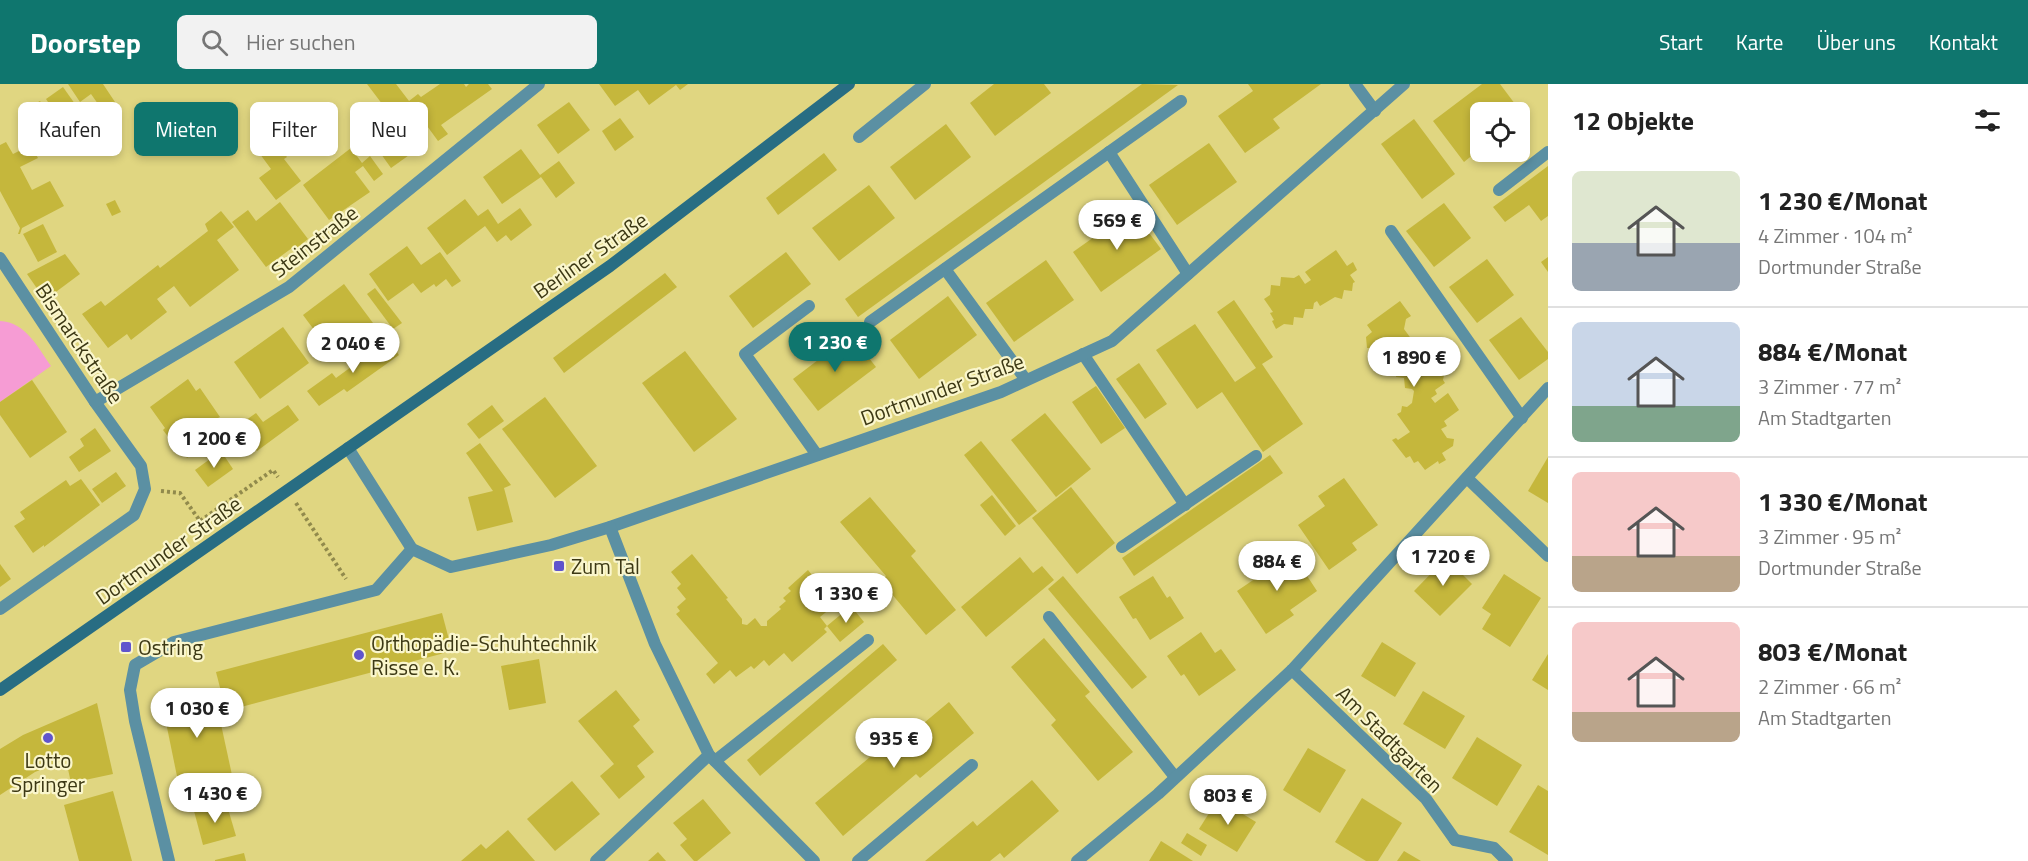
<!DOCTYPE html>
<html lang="de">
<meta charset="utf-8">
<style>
:root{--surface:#fff;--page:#f2f2f2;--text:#222;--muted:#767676;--line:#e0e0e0;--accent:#0f766e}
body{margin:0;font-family:"Titillium Web",sans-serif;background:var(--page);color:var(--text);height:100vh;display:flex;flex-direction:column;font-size:22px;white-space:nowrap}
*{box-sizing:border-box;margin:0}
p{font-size:20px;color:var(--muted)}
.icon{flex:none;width:33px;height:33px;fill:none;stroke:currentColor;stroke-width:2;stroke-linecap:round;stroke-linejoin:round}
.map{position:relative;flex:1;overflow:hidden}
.panel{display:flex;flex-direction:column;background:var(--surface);width:480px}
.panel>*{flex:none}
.top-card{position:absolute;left:18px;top:18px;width:570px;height:54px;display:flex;gap:12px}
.buttons{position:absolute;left:1470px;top:18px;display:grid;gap:12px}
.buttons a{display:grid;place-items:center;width:60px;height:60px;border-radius:9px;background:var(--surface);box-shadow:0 3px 9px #0003;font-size:30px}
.price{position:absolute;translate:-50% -51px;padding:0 14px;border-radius:21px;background:#fff;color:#222;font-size:20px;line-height:39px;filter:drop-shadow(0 2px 3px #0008)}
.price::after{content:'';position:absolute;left:50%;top:36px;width:18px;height:14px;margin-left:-9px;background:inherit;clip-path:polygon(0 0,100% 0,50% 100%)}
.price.active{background:var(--accent);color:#fff}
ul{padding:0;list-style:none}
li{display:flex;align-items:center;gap:18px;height:150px;padding:0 24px}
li+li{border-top:2px solid var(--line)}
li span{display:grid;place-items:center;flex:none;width:168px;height:120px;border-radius:9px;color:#555}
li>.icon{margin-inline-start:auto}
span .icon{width:72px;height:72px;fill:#fffc;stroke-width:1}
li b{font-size:26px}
h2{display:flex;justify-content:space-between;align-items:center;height:72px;padding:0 24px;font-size:26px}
.pill{padding:0 21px;border-radius:9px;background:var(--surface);box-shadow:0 3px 9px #0003;font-size:21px;line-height:54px}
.pill.active{background:var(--accent);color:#fff}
header{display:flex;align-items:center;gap:36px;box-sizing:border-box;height:84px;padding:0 30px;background:var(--accent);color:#fff}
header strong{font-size:28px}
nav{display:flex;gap:33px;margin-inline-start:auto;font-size:21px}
.search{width:420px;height:54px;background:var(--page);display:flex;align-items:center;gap:15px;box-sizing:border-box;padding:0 21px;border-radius:9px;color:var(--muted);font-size:22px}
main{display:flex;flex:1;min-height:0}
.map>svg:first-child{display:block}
</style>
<header>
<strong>Doorstep</strong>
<div class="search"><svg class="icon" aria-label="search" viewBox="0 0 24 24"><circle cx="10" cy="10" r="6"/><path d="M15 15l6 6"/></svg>Hier suchen</div>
<nav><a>Start</a><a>Karte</a><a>Über uns</a><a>Kontakt</a></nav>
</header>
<main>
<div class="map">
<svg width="1548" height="777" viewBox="0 0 1548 777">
<rect width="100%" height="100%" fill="#e0d681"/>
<path fill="#f69cd4" d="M 0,237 C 26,238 38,264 51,282 L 0,318 Z"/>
<g fill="#c5b73c">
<polygon points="68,0 103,0 115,18 103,27 91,10 80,18"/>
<polygon points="367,0 396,0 409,17 418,10 421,13 440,0 464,0 466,3 469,0 488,0 492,5 441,41 448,50 438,57 422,35 413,41 426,59 391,84 381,70 378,71 369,59 392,43 390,40 395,37"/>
<polygon points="599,0 688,0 680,6 676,1 649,21 638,6 615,22"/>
<polygon points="994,0 1044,0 1051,9 995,52 970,19"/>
<polygon points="1142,0 1178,1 858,233 845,215"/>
<polygon points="1248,0 1321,0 1273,35 1280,44 1245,69 1218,32 1253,7"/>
<polygon points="1482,0 1500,0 1524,32 1520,36 1520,28 1480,28 1480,65 1464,78 1433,37"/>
<polygon points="63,3 75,20 58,33 46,15"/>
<polygon points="40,17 51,33 43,39 31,22"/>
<polygon points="569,18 590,46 558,70 537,41"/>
<polygon points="620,34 634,53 615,67 602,47"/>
<polygon points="1414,35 1455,90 1422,115 1381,60"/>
<polygon points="946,40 971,73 915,116 890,83"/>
<polygon points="35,49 42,63 34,67 38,74 20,83 32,106 50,97 64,122 22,144 20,150 18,150 20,144 0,107 0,61 6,58 13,70 31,61 27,53"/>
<polygon points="272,54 287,73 284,75 301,97 276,116 259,94 271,85 257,66"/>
<polygon points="1209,59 1237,98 1177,141 1149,101"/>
<polygon points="351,64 362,79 370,72 383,90 374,97 363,82 355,88 370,108 329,136 303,101"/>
<polygon points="521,65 540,91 559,77 575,99 556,114 541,93 502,120 483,93"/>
<polygon points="824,69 837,86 778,131 766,114"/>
<polygon points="1548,82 1548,132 1541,137 1529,121 1505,138 1493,123"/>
<polygon points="869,101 895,134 839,177 812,144"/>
<polygon points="465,115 478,132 488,125 498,140 520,124 532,141 511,157 506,151 497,158 485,142 447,171 427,144"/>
<polygon points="115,116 121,128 112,132 106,120"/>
<polygon points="280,118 308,155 294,166 292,164 266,183 232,138 248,126 256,137"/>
<polygon points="1444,119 1471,154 1434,183 1406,147"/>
<polygon points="1132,126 1161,165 1101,208 1073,168"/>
<polygon points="221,127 234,143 217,156 239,186 190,223 174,202 157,215 167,228 131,256 127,250 108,264 82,230 101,217 105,222 158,181 160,184 208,147 205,140"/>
<polygon points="43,140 57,168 38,178 23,150"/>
<polygon points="407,162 421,181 440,168 461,197 452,203 446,195 436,203 434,200 421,209 413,199 388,217 369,190"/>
<polygon points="1336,166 1347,182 1353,178 1357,186 1350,191 1355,198 1353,199 1352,207 1344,206 1342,215 1335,213 1320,222 1317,217 1314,219 1313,225 1305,225 1303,234 1294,233 1293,241 1284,240 1276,245 1272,237 1274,236 1270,229 1273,228 1264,215 1270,211 1271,201 1280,202 1281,193 1294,194 1299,191 1305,200 1311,196 1305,188"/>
<polygon points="786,168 811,200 753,244 729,212"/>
<polygon points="65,170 80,190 45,216 27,190"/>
<polygon points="1548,173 1548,188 1541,178"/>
<polygon points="1487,175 1514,211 1477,239 1449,203"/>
<polygon points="1046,176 1074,216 1014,258 986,219"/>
<polygon points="665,189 677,203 564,289 553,274"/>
<polygon points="344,200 373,239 332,270 303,231"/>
<polygon points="375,204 402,239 393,245 367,210"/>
<polygon points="948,212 977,251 919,295 890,256"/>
<polygon points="1234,216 1273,273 1262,280 1303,340 1263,368 1222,308 1197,325 1156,266 1195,240 1235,298 1256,284 1217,228"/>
<polygon points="1400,217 1411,232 1406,235 1404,245 1415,260 1408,266 1413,273 1421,267 1423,269 1438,271 1437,281 1446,282 1443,296 1445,299 1435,306 1437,310 1431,314 1435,319 1448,309 1459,326 1444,337 1447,342 1441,345 1447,354 1454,355 1453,362 1442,369 1446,376 1439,380 1438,377 1425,386 1418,377 1414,379 1410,372 1406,374 1392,356 1396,354 1398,356 1410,348 1397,330 1401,328 1402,322 1407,323 1412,319 1414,307 1412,305 1405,304 1404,294 1396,293 1397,285 1392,289 1381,274 1374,274 1374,264 1367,264 1366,253 1372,248 1367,241"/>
<polygon points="1521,233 1548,268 1548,275 1519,296 1489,256"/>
<polygon points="283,243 309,279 260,315 234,278"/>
<polygon points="851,251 876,283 818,327 793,295"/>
<polygon points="388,256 399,271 347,308 344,305 319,322 307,307 332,289 336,294"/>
<polygon points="685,267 737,335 694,368 642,299"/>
<polygon points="1139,279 1167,320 1145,335 1116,295"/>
<polygon points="188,295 196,307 200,304 220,333 216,335 225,347 187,374 171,352 169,354 163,346 165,344 150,323"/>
<polygon points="32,296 67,348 30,374 0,331 0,318"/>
<polygon points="1096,302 1125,344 1101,360 1072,318"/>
<polygon points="545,313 597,382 555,414 502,345"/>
<polygon points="288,321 299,336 257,367 239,341 256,329 263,338"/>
<polygon points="492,321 504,337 479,355 467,340"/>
<polygon points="1045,329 1091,385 1056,413 1011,356"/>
<polygon points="95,344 111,367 79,388 69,373 84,362 80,355"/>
<polygon points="981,357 1037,427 1019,441 964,371"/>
<polygon points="480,359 511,401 504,404 513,438 477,447 468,413 493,407 466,369"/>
<polygon points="221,367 233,385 208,403 195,386"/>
<polygon points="1270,371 1283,389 1134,492 1122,474"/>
<polygon points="1548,373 1548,419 1528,407"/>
<polygon points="116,388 126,402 102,419 92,405"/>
<polygon points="1344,394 1378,441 1352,459 1357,466 1329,486 1298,441 1325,422 1318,412"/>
<polygon points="81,395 100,421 44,463 44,461 33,469 14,442 25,435 20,428 66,396 70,402"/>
<polygon points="1071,403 1115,459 1077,490 1032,434"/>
<polygon points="992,411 1016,442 1005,452 980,421"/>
<polygon points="870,413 916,467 911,472 956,526 926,551 881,497 886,492 840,438"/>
<polygon points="1290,466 1317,507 1290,526 1294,531 1266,550 1237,507 1265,488 1262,484"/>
<polygon points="692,470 728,514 726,515 742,535 742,540 747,541 755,534 761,542 767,542 767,537 781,525 779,523 786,517 783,514 791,507 788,504 808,486 829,512 825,516 831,524 820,533 827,542 824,545 827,548 792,578 784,569 769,582 764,576 754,585 751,582 736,593 730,586 714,600 706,590 718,579 676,530 680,527 677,523 686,515 677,504 681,500 671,488"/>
<polygon points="1020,473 1033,489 1042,482 1054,496 986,553 961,523"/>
<polygon points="1446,474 1472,500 1440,532 1414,507"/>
<polygon points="0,480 11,495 0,503"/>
<polygon points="1504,490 1541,514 1510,563 1482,545 1491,530 1482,524"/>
<polygon points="1063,492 1147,593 1132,605 1048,505"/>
<polygon points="1153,492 1167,514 1170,512 1184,534 1150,556 1136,534 1133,535 1119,513"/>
<polygon points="851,522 864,538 840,558 827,542"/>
<polygon points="442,529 452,567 226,627 216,588"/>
<polygon points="1201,548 1215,569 1221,565 1236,586 1199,612 1184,590 1181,592 1167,572"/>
<polygon points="1044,554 1090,608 1085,612 1133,668 1098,697 1051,641 1056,636 1011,583"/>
<polygon points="1382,558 1416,579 1395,613 1361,592"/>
<polygon points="883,560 897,576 760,692 747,676"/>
<polygon points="1548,570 1548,606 1532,596"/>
<polygon points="539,575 546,619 509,626 501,582"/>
<polygon points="616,606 640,636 633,642 654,668 637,682 645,693 619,715 600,692 614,680 578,637"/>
<polygon points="1423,607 1465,632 1445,665 1403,640"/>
<polygon points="214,608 232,691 179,702 162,619"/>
<polygon points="949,618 974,649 920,694 916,690 843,752 815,719 888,658 894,664"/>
<polygon points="97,619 113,690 71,699 66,676 35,688 0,711 0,665 23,651"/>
<polygon points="1477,653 1522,681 1497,722 1452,694"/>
<polygon points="1308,664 1346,686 1320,729 1283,706"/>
<polygon points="1032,696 1059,727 1004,774 1000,769 990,777 925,777 973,737 977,742"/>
<polygon points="572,697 600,730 555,767 527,735"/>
<polygon points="1538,701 1548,707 1548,771 1509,748"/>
<polygon points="113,707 132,777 79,777 64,721"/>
<polygon points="1362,714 1402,739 1378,777 1366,777 1335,758"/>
<polygon points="703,715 731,749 697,777 694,777 680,761 687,755 673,739"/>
<polygon points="1218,715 1256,738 1237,768 1199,745"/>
<polygon points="226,718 236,752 203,761 194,727"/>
<polygon points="508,746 535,777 461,777 481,760 486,765"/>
<polygon points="1187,749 1207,761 1201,772 1181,759"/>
<polygon points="1161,757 1193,777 1149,777"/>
<polygon points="1404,767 1421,777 1397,777"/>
<polygon points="658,768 666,777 648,777"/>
<polygon points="244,769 246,777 215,777 215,776"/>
</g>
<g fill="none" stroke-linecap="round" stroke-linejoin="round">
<g stroke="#918a4c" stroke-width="4" stroke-dasharray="3 3" stroke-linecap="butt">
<polyline points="161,407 180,409 200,437 273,386 278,393"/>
<polyline points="296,419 346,495"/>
</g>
<g stroke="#5b90a3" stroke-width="12">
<polyline points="1109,68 1188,190"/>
<polyline points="945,185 1026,296"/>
<polyline points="809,222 745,270 817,371"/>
<polyline points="870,238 1181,17"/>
<polyline points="1083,270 1185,421"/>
<polyline points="1122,463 1256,372"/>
<polyline points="1049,533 1175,693"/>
<polyline points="715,677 868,556"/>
<polyline points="1455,756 1494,764 1507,777"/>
<polyline points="858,777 972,681"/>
</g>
<g stroke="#5b90a3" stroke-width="12">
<polyline points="1355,0 1375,27"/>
<polyline points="859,53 925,0"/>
<polyline points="1499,106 1548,68"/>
<polyline points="1391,147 1522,334"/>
<polyline points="0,174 95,318 141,382 145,405 134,431 0,525"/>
<polyline points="95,318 289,203 539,0"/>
<polyline points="348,364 412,465 451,483 551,461 610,443 1001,308 1112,257 1404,0"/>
<polyline points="1467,394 1548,472"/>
<polyline points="610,443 655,560 709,671 814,777"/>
<polyline points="1292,586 1426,715 1455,756"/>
<polyline points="169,777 135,637 130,606 135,581 174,558 376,506 412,465"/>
<polyline points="596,777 709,671"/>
<polyline points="1077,777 1158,710 1292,586 1548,304"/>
</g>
<polyline stroke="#286d83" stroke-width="12" points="0,606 610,182 849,0"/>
</g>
<g fill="#6054cd" stroke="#faf6cc" stroke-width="2">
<rect x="553" y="476" width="12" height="12" rx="3"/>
<rect x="120" y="557" width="12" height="12" rx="3"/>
<circle cx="359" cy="571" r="6"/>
<circle cx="48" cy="654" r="6"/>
</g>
<g text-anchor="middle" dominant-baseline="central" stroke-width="4.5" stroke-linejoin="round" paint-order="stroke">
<g font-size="21" fill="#3c3814" stroke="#faf6cc">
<text transform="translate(314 157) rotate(-38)">Steinstraße</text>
<text transform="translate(590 171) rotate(-35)">Berliner Straße</text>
<text transform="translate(80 259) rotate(56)">Bismarckstraße</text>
<text transform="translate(942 305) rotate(-20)">Dortmunder Straße</text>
<text transform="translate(168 466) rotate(-35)">Dortmunder Straße</text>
<text transform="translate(1390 655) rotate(45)">Am Stadtgarten</text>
</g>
<g font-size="21" fill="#3c3814" stroke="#faf6cc" text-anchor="start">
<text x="571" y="482">Zum Tal</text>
<text x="371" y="559">Orthopädie-Schuhtechnik<tspan x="371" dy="24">Risse e. K.</tspan></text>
<text x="138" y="563">Ostring</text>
<text x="48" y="676" text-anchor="middle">Lotto<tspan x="48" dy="24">Springer</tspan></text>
</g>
</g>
</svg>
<div class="buttons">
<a><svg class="icon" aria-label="locate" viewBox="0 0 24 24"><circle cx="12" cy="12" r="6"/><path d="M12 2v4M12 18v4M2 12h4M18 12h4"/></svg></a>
</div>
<b class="price" style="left:1117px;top:167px">569 €</b>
<b class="price active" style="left:835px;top:289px">1 230 €</b>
<b class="price" style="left:353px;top:290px">2 040 €</b>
<b class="price" style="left:1414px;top:304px">1 890 €</b>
<b class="price" style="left:214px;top:385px">1 200 €</b>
<b class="price" style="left:1443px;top:503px">1 720 €</b>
<b class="price" style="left:1277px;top:508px">884 €</b>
<b class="price" style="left:846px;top:540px">1 330 €</b>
<b class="price" style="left:197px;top:655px">1 030 €</b>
<b class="price" style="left:894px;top:685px">935 €</b>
<b class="price" style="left:215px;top:740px">1 430 €</b>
<b class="price" style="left:1228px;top:742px">803 €</b>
<div class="top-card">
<a class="pill">Kaufen</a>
<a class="pill active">Mieten</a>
<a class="pill">Filter</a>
<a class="pill">Neu</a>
</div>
</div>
<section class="panel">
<h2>12 Objekte<svg class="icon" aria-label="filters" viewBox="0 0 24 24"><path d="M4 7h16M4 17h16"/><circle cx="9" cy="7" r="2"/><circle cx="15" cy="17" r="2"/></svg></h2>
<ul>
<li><span style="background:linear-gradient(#dfe7d0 60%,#9aa5b1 0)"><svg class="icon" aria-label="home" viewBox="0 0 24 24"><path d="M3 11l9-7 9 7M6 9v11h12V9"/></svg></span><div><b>1 230 €/Monat</b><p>4 Zimmer · 104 m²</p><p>Dortmunder Straße</p></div></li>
<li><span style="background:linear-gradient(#c9d6e8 70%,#7fa58c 0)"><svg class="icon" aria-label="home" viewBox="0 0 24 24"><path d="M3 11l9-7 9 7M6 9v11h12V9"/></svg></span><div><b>884 €/Monat</b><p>3 Zimmer · 77 m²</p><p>Am Stadtgarten</p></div></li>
<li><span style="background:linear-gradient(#f6c9c9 70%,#b9a48a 0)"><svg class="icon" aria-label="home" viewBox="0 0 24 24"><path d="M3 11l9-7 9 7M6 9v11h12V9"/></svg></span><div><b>1 330 €/Monat</b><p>3 Zimmer · 95 m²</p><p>Dortmunder Straße</p></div></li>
<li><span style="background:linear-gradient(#f6c9c9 75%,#b9a48a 0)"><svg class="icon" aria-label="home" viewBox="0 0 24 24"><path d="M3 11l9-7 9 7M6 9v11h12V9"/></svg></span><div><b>803 €/Monat</b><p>2 Zimmer · 66 m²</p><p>Am Stadtgarten</p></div></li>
</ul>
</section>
</main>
